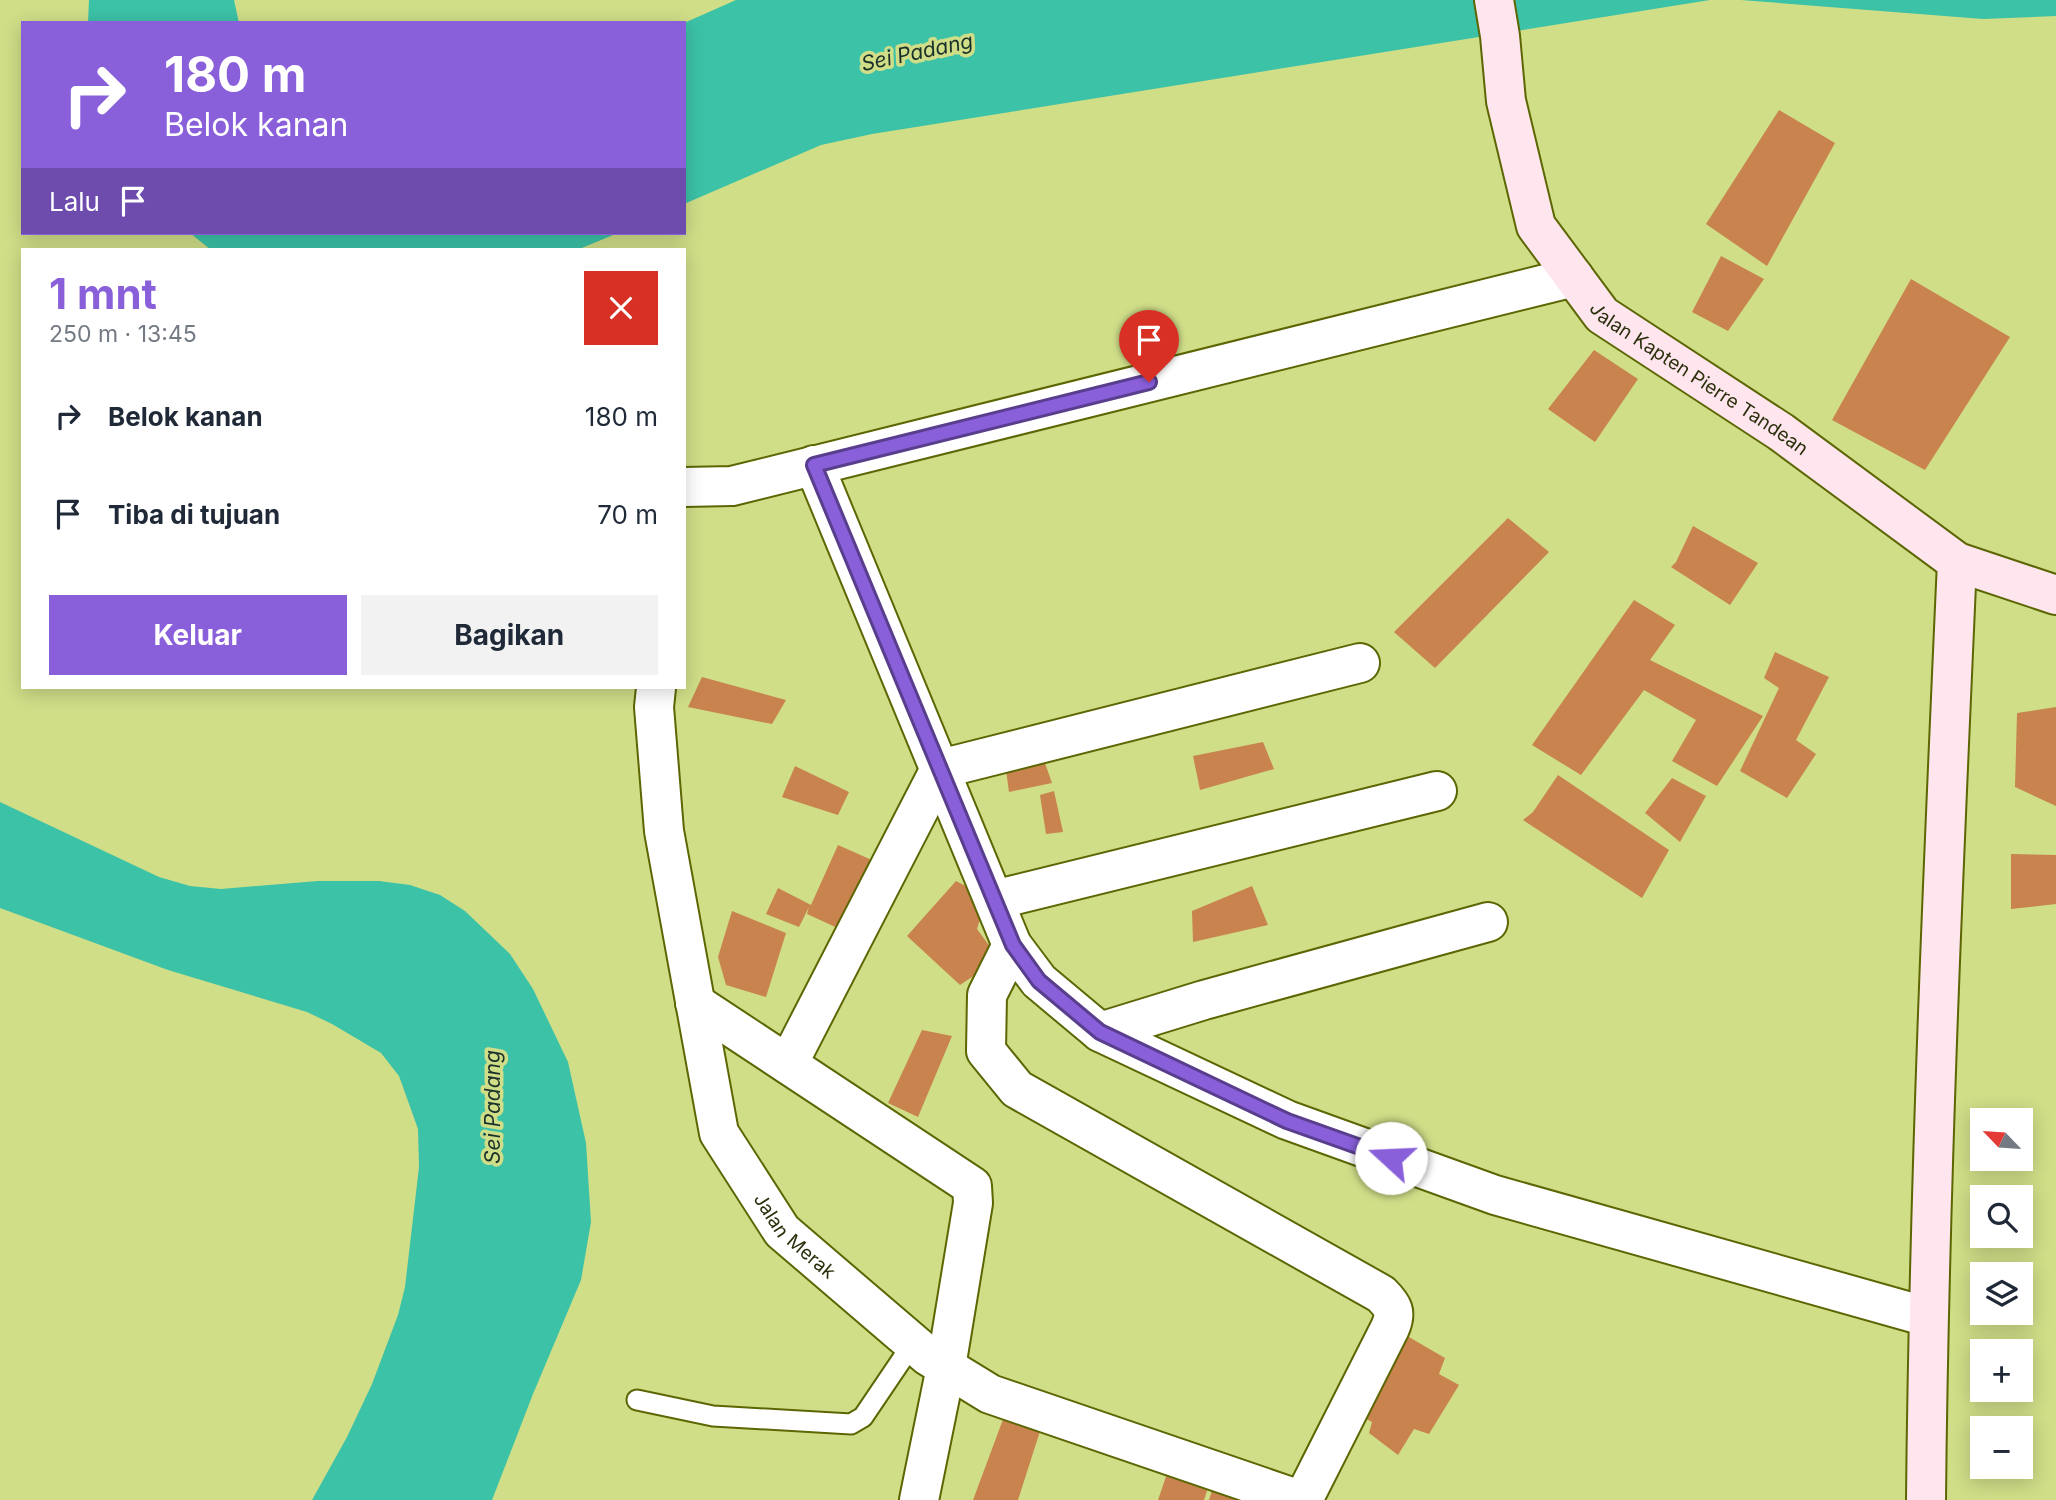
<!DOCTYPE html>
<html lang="id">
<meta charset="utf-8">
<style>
:root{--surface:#fff;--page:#f2f2f3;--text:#1f2937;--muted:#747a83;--accent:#895fda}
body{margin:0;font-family:Inter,sans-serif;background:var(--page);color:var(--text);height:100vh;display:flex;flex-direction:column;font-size:26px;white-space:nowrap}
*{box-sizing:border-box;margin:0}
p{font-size:23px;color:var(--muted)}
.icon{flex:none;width:38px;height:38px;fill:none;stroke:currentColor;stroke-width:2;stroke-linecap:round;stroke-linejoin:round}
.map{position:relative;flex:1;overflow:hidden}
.drawer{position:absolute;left:21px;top:248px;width:665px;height:441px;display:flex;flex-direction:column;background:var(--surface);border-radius:0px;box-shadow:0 4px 18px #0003}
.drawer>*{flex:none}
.banner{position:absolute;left:21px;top:21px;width:665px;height:214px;border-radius:0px;box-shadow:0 4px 18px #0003;background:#895fda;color:#fff;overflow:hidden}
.needle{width:46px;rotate:295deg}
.fabs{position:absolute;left:1970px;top:1108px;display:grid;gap:14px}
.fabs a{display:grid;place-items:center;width:63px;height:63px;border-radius:0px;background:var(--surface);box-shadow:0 4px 18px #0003;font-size:35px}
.pin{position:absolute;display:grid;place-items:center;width:60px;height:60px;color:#fff;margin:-72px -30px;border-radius:50% 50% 50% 0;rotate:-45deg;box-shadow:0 0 7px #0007}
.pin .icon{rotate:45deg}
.me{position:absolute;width:77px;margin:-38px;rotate:290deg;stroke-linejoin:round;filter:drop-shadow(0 0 5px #0008)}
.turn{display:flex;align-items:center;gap:24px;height:147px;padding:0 28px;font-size:32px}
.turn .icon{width:91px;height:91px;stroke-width:2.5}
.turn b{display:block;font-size:49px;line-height:60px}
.then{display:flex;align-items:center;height:66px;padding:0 28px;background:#0003;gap:14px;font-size:26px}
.round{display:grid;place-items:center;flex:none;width:74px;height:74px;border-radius:0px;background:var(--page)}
.head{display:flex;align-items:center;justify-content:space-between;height:119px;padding:0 28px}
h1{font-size:42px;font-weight:700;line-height:52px;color:var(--accent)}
.cta{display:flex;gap:14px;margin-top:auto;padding:14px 28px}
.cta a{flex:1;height:80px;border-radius:0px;background:var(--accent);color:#fff;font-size:28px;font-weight:700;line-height:80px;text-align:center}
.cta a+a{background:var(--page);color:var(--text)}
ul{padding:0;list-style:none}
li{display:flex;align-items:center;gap:21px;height:98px;padding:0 28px}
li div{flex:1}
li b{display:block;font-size:26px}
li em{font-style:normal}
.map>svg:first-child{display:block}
.water{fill:#3cc2a7}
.building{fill:#c8834e}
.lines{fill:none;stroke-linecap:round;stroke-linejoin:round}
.service-casing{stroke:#5c6603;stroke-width:23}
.minor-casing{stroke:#5c6603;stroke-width:42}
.secondary-casing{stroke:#5c6603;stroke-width:42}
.service{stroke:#fff;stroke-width:19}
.minor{stroke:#fff;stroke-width:38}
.secondary{stroke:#fee5ee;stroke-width:38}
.route-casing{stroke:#593e8e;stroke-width:18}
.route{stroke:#895fda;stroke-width:12}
.labels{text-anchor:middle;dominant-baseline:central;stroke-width:7;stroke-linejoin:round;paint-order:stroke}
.street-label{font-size:19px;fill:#2b300c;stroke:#d0de88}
.water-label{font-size:21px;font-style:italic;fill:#1a312b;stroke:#d0de88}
</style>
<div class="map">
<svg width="2056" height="1500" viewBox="0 0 2056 1500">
<rect width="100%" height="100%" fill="#d0de88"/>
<path class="water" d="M89 0H234L239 23H88Z
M736 0H1710L872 134 821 145 684 204V23Z
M1741 0H2056V16L1983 19Z
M190 233H618L577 250H211Z
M0 802 159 877 190 886 221 889 318 881H379L410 885 440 895 465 911 510 954 533 989 568 1062 586 1143 591 1222 581 1280 533 1394 492 1500H312L347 1437 372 1384 398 1315 405 1287 419 1167 418 1129 399 1076 381 1053 332 1024 307 1012 168 970 0 908Z"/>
<path class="building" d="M1779 110 1835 143 1767 266 1706 224Z
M1721 256 1764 279 1728 331 1692 312Z
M1911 279 2010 337 1925 470 1832 420Z
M1594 350 1638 379 1595 442 1548 409Z
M1508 518 1549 552 1435 668 1394 632Z
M1693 526 1758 563 1730 605 1671 567 1676 562Z
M1634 600 1675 625 1650 660 1763 716 1717 786 1672 761 1696 720 1644 690 1581 775 1532 745Z
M1775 652 1829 677 1796 740 1816 754 1787 798 1740 771 1779 688 1764 678Z
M702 677 786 700 772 724 688 707Z
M2056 707V806L2015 787 2017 713Z
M1263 742 1274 769 1200 790 1193 756Z
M1040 749 1052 783 1009 792 1005 763Z
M795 766 849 792 838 815 782 797Z
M1558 775 1669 850 1642 898 1523 820 1533 812Z
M1672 778 1706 796 1680 842 1645 813Z
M1054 791 1063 832 1046 834 1040 795Z
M838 845 874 861 842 930 807 914 809 907 799 927 766 914 778 888 811 905Z
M2011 854 2056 855V904L2011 909Z
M956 881 987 897 977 929 999 959 960 985 907 936Z
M1252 886 1268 925 1193 942 1192 911Z
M732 911 786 933 766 997 726 985 718 957Z
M922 1030 952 1036 918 1117 888 1103Z
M1402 1333 1445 1358 1439 1374 1459 1385 1429 1434 1414 1429 1398 1455 1369 1433 1372 1422 1355 1413Z
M1005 1414 1042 1425 1018 1500H973Z
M1172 1459 1208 1488 1204 1500H1158Z
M1216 1478 1252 1500H1209Z"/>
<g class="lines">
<g class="service-casing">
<path id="service" d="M637 1400 713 1416 851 1424 863 1417 913 1343"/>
</g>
<g class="minor-casing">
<g id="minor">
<path d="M814 465 1012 945 1039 981 1100 1032 1287 1120 1495 1195 1928 1317"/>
<path d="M684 487 732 486 1574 277"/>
<path id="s1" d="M656 688 654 707 664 831 719 1133 782 1231 928 1356 990 1394 1300 1500"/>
<path d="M994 900 1437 791"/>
<path d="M1012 945 987 995 986 1051 1017 1089 1381 1294C1393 1306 1397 1312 1390 1328L1303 1500"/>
<path d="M695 1003 972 1186 973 1203 946 1367 919 1500"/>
<path d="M1100 1032 1204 1000 1488 922"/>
<path d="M788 1064 940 769 1360 663"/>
</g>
</g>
<g class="secondary-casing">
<g id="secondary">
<path id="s2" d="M1494 0 1500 36 1506 101 1536 226 1602 315 1781 432 1957 562 2056 595"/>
<path d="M1926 1500C1929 1187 1943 875 1957 562"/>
</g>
</g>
<use href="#service" class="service"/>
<use href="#minor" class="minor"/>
<use href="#secondary" class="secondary"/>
</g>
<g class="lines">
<g class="route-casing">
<path id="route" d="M1149 382 814 465 1013 945 1039 981 1100 1032 1287 1121 1391 1158"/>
</g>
<use href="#route" class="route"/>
</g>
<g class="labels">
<g class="street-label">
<text stroke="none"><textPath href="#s2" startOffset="457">Jalan Kapten Pierre Tandean</textPath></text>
<text stroke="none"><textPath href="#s1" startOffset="579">Jalan Merak</textPath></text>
</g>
<g class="water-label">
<text transform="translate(917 52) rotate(-12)">Sei Padang</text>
<text transform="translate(492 1107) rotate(-90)">Sei Padang</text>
</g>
</g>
</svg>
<div class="fabs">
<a><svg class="needle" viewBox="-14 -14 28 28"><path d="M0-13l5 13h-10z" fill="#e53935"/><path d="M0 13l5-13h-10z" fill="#747a83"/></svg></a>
<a><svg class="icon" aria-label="search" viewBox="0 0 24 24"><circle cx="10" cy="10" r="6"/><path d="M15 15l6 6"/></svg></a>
<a><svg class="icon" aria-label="layers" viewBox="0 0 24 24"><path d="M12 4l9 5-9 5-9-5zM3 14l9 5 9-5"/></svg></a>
<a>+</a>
<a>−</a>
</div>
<div class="pin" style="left:1149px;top:382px;background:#d93025"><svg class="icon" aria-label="arrive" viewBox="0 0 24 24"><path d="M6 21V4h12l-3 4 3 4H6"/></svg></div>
<svg class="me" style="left:1391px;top:1158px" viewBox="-20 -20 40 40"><circle r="19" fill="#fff"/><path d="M0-13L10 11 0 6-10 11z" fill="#895fda"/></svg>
<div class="banner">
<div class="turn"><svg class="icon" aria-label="right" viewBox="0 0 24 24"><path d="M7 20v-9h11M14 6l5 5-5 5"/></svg><div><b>180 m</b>Belok kanan</div></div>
<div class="then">Lalu<svg class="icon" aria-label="arrive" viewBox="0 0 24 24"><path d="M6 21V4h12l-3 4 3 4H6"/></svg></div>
</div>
<section class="drawer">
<div class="head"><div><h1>1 mnt</h1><p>250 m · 13:45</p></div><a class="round" style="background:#d93025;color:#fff"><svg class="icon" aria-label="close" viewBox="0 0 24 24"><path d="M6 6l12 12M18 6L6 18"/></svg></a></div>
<ul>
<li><svg class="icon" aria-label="right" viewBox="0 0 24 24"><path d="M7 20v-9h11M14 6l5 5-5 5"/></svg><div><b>Belok kanan</b></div><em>180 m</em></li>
<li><svg class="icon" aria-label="arrive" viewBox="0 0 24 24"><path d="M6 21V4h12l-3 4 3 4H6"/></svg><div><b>Tiba di tujuan</b></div><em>70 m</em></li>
</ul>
<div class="cta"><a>Keluar</a><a>Bagikan</a></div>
</section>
</div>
